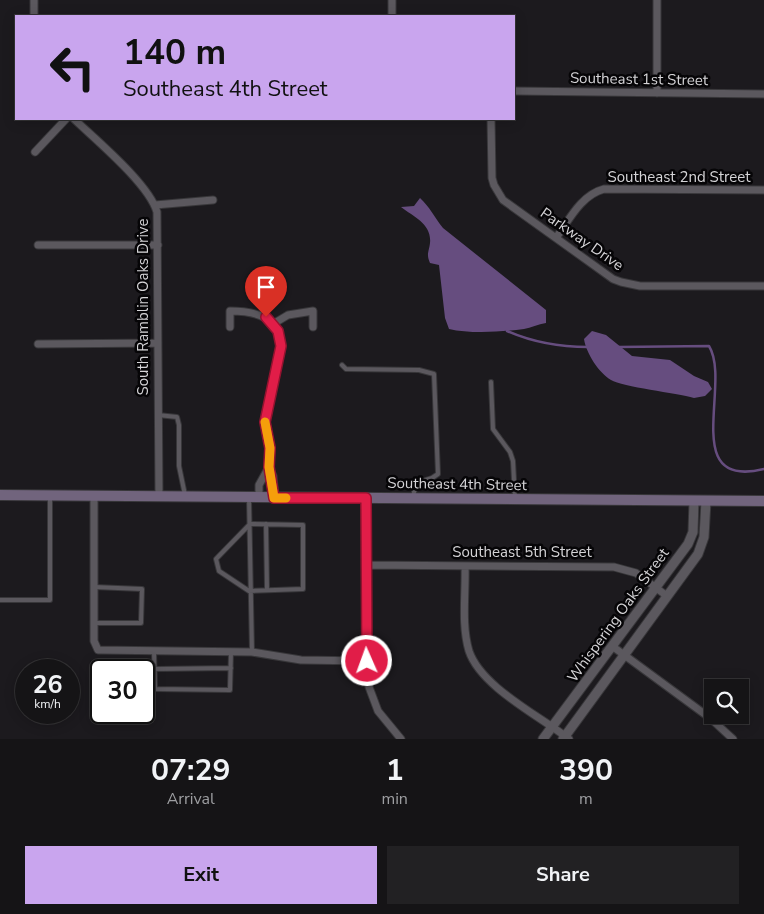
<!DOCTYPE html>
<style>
:root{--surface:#151416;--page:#222123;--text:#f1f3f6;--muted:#9d9ea1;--line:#343335;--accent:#c9a5ee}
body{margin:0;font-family:"Nunito Sans",sans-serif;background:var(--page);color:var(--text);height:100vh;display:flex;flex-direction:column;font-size:19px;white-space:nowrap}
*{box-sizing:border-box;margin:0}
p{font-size:16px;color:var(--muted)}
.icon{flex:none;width:28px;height:28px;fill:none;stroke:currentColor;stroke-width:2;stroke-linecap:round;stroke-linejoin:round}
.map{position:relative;height:739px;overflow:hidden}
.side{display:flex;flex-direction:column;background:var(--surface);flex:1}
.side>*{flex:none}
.hud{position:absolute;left:15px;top:15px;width:500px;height:105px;border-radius:0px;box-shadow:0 2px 12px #0003,0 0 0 1px var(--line);background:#c9a5ee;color:#111;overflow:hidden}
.buttons{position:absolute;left:704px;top:679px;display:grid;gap:10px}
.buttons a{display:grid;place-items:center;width:45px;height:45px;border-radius:0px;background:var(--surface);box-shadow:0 2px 12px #0003,0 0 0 1px var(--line);font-size:25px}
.speed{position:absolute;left:15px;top:659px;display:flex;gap:10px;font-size:25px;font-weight:700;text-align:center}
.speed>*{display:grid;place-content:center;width:65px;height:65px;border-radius:50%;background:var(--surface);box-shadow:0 2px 12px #0003,0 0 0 1px var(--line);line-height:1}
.speed small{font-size:12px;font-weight:400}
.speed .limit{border:2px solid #111;border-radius:8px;background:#fff;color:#111}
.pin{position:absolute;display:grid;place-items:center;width:42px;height:42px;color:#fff;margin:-51px -21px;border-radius:50% 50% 50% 0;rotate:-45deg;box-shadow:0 0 5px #0007}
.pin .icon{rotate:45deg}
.me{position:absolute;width:55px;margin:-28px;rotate:358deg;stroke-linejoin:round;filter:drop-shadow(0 0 4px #0008)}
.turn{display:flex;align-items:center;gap:18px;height:105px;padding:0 25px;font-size:22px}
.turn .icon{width:65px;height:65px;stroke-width:2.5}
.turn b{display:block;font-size:35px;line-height:42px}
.eta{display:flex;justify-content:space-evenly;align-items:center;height:85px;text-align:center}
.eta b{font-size:30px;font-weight:700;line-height:35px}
.primary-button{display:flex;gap:10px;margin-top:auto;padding:10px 25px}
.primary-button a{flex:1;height:58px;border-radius:0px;background:var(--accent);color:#111;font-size:20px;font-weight:700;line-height:58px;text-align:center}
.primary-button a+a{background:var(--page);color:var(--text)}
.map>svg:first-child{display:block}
.water{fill:#664d7f}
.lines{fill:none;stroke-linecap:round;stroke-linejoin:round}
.stream{stroke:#664d7f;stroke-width:2.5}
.service-casing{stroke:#38373a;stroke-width:6}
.minor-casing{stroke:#38373a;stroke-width:9}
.tertiary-casing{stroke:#38373a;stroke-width:11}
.secondary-casing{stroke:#38373a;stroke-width:12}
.service{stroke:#5b585e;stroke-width:4}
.minor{stroke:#5b585e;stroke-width:7}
.tertiary{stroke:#5b585e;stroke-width:9}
.secondary{stroke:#71647d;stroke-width:10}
.route-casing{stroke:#92132f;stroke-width:12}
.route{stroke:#e11d48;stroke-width:9}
.slow{stroke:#f59e0b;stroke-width:9}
.labels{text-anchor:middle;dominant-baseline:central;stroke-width:5;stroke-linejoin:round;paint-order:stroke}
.street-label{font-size:15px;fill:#d5d4d7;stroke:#060507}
</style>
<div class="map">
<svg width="764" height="739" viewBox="0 0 764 739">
<rect width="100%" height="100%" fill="#1c1a1e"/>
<path class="water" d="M420 198C429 206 435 218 443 228L546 310V323C538 324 531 328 524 329 502 332 470 334 449 329L445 318 439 265 430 263C426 254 429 252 430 243 432 224 414 217 401 207L414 206Z
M592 331 606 335 632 356 670 360 694 376 708 382 712 389 705 396 694 398C677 393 622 387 611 380 599 373 586 353 584 339Z"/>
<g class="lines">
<path class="stream" d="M507 331C532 342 561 347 588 347
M619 347 709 346C732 383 679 490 764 469"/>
<g class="service-casing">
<path id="service" d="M342 365 346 369 419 370 434 374 438 474 432 478 416 483 413 497
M491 382 493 429 510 452 513 461 515 499
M158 415 177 417 179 425V466L185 495
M249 498 252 652
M250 524 303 525V589L249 591 219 571 216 559Z
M266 524 267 590
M0 600H50V497
M94 623H141L142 589 94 587
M154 652 155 689 230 690 231 652
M155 669 231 668"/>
</g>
<g class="minor-casing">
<path id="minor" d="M34 0V16
M392 0V16
M514 91 764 94
M657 93V0
M74 119C96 140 149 184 157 212L159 497
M491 119 492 178 494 185 503 200 613 279 621 282 640 286H764
M35 152 66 119
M155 205 213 200
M556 238C569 220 581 195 604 189L764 190
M38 245H158
M273 324 288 315 313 311V327
M230 327V311C256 311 279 317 281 346L265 422 270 448 269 467 273 476 275 498
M38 344 158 343
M94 496V641L98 650 252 652 301 660 367 661
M259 498V485L269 467
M366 498V627L369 687 378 711 401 739
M367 565 614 567 636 573 667 596
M465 566C466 593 461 624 469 651 481 687 540 716 569 739
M612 646 710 718 733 739"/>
</g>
<g class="tertiary-casing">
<path id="tertiary" d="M543 739 688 544 693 532 694 501
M563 739 698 554 704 537 706 501"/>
</g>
<g class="secondary-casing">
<path id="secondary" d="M0 495 764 501"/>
</g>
<use href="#service" class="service"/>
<use href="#minor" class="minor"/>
<use href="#tertiary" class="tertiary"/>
<use href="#secondary" class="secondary"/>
</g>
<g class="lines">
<g class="route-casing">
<path id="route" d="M266 317 278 331 281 346 265 422 270 448 269 467 274 498H366L367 661"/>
</g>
<use href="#route" class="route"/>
<path class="slow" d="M265 422 270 448 269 467 274 498H286"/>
</g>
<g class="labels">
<g class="street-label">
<text transform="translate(639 79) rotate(1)">Southeast 1st Street</text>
<text x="679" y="177">Southeast 2nd Street</text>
<text transform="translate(582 239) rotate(35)">Parkway Drive</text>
<text transform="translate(143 307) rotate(-90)">South Ramblin Oaks Drive</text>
<text transform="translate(457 484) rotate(1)">Southeast 4th Street</text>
<text x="522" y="552">Southeast 5th Street</text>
<text transform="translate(618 615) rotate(-54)">Whispering Oaks Street</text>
</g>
</g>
</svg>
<div class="buttons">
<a><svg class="icon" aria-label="search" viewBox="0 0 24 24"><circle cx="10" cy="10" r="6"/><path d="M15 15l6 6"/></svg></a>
</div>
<div class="speed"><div>26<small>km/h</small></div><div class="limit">30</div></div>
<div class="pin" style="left:266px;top:317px;background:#d93025"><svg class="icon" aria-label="arrive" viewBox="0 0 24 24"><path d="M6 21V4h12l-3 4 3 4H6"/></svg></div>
<svg class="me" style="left:367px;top:661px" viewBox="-20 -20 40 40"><circle r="17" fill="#e11d48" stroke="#fff" stroke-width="3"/><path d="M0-11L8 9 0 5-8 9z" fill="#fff"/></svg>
<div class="hud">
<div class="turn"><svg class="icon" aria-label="left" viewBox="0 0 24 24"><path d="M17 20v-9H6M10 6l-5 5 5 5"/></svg><div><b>140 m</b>Southeast 4th Street</div></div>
</div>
</div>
<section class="side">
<div class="eta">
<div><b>07:29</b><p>Arrival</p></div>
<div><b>1</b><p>min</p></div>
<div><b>390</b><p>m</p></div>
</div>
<div class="primary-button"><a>Exit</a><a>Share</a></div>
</section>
